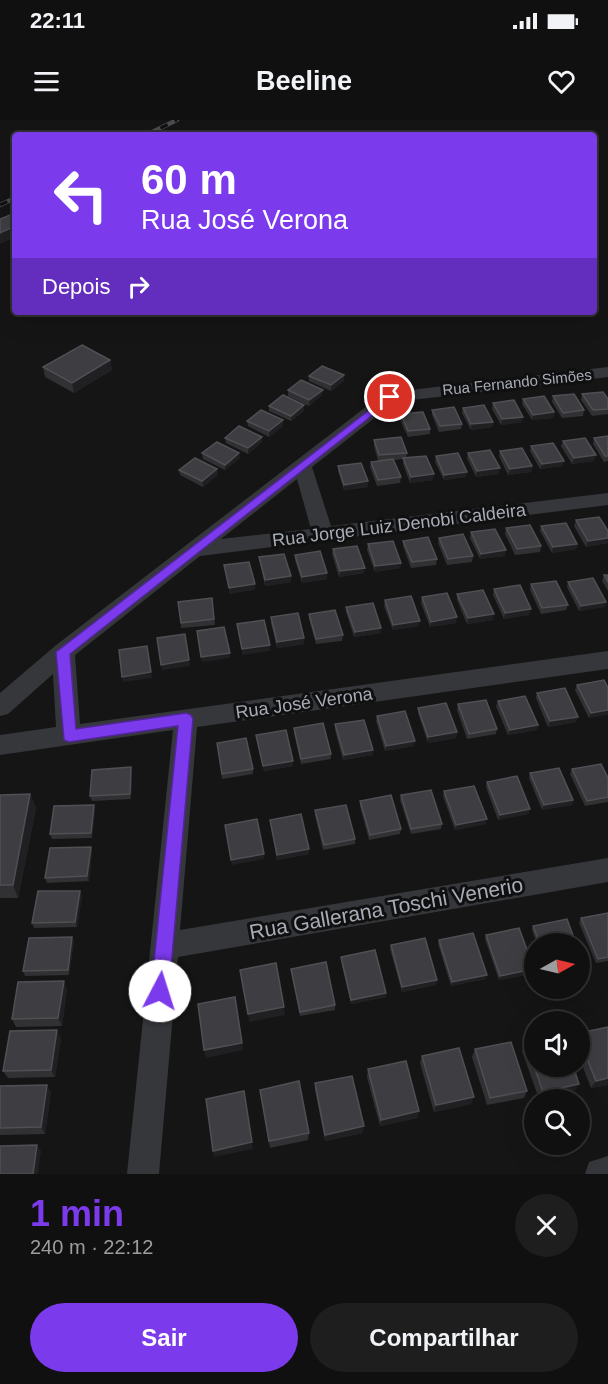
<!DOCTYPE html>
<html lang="pt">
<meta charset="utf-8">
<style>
:root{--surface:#101010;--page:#1e1e1e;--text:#f1f3f6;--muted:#9c9d9f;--line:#303030;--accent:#7c3aed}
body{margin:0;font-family:Arial,sans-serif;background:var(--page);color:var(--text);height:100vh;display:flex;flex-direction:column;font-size:22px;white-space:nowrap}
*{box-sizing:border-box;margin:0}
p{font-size:20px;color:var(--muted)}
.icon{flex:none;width:33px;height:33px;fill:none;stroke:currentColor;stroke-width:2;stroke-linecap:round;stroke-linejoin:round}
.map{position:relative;height:1054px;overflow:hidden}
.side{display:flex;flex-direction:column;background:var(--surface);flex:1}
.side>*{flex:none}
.hud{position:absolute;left:12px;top:12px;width:585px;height:183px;border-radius:6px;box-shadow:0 6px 24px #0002,0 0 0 2px var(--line);background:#7c3aed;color:#fff;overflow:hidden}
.needle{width:39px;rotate:82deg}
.tools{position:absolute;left:524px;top:813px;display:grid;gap:12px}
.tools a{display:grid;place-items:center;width:66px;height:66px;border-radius:50%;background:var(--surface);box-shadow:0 6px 24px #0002,0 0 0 2px var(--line);font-size:30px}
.pin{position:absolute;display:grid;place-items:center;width:51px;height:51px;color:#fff;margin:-26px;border:3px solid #fff;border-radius:50%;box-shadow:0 2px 6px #0007}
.me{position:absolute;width:66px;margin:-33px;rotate:5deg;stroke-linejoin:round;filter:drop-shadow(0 0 4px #0008)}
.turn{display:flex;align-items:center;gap:21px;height:126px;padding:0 30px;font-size:27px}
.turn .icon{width:78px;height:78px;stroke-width:2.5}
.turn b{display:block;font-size:42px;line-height:51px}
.then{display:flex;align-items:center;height:57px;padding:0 30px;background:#0003;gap:12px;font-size:22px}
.round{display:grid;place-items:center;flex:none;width:63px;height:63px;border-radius:32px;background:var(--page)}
.head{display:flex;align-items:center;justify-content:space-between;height:102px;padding:0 30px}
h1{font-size:36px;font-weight:800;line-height:45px;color:var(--accent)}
.cta{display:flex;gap:12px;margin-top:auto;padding:12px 30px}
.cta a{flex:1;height:69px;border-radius:36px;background:var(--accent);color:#fff;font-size:24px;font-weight:800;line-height:69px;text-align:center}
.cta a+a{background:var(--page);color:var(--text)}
.status{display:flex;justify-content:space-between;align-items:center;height:42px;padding:0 30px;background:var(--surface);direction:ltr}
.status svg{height:16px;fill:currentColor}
header{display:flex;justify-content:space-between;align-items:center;height:78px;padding:0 30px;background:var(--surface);font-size:27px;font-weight:800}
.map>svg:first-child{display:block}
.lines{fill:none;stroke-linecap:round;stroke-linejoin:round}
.minor{fill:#36373b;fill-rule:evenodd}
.rail-casing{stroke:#494b50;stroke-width:4.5}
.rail{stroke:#101011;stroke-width:3;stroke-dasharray:8;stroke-linecap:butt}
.wall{fill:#313134}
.shaded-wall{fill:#202022}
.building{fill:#3e3e42;stroke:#4e5054;stroke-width:1.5}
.route{fill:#7c3aed;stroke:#51269a;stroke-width:1.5}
.labels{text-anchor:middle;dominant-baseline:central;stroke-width:6;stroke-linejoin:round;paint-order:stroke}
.far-street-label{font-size:15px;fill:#a7acb6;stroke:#101011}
.street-label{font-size:18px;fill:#a7acb6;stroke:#101011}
.near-street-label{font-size:21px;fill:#a7acb6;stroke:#101011}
</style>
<div class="status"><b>22:11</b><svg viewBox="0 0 49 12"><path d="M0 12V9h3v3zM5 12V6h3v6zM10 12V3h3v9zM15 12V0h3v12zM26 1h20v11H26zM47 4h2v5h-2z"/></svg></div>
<header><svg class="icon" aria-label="menu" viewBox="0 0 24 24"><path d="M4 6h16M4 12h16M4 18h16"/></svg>Beeline<svg class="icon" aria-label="heart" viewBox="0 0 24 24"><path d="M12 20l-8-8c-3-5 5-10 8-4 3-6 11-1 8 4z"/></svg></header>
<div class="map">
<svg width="608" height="1054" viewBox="0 0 608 1054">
<rect width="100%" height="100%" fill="#151516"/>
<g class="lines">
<path class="minor" d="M608 247V257L395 282 312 347 331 406 608 373V385L200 436 75 535 80 604 608 531V549L197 607 180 810 608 738V762L178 837 159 1054H127L173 610 0 635V615L56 607 53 554 8 594 0 596V573L55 526 384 273ZM297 359 311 409 221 419Z
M608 1036V1054H585L589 1042Z"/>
<g class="rail-casing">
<path id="rail" d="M146 15 177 0
M0 85 15 78"/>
</g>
<use href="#rail" class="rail"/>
</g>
<path class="wall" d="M110 240 112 250 74 273 45 257 43 247Z
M344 255V261L331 271 309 261V256Z
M288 270 322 275 309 286 288 276Z
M582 274 608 279V294L592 296 581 280Z
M553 276 584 290 583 296 562 298 552 282Z
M523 279 554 292 553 298 532 300 522 284Z
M493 283 522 302 501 305 492 289Z
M269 286 304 291 291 301 269 291Z
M463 288 493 302 492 307 471 310 462 293Z
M432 290 462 304 461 309 439 312 432 295Z
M401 294 430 309V314L408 317 400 300Z
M247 301 283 306 269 317 248 306Z
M608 316V341L604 342 593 324 594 318Z
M225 318 262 322 248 334 226 323Z
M374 320 407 333 406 338 433 360 410 363 403 344V339L394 340 401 357 400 363 377 366 370 347 371 342 378 341 374 326Z
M563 321 594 341 572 344 561 326Z
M531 326 564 341 562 346 540 349 530 331Z
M500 331 532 346 531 352 508 355 499 336Z
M202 333 240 338 225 350 203 339Z
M468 333 499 354 476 357 467 338Z
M436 336 466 357 444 360 435 342Z
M338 346 368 361V367L344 370 338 351Z
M179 350 218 355 203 367 180 355Z
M576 400 608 411V423L586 427 574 406Z
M541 406 577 424 576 429 552 433 540 411Z
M506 408 541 426 540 432 515 435 505 414Z
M471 412 505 436 480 439 470 418Z
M439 418 473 436 472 442 447 445 438 423Z
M403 421 437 439 436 445 411 448 403 426Z
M368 424 401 443 400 448 375 452 367 430Z
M333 429 364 453 339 457 332 434Z
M295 435 327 459 302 463 295 440Z
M259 437 291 456V462L265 466 260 443Z
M604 455H608V471L602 461Z
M568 462 606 482 604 487 579 491 567 467Z
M531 464 568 485 566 490 541 494 530 470Z
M494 469 529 495 504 499 493 475Z
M457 474 493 500 467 504 457 480Z
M422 477 456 503 430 507 421 483Z
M212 478 215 505 181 508V503Z
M385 480 419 506 393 510 384 486Z
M346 487 381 513 354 517 346 492Z
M309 494 343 515 342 521 316 524 309 499Z
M271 497 304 524 277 528 271 503Z
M577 565 608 568 589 598 575 570Z
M537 573 576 602 548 607 536 578Z
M498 581 538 605 537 610 508 615 496 586Z
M458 584 497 609 496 614 467 619 457 590Z
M418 588 457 612 456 618 428 623 418 593Z
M377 596 414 626 385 631 376 601Z
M335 604 373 635 343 640 335 610Z
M294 608 331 634V639L301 644 294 613Z
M256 615 293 641V646L264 651Z
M217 623 253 649V654L222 659Z
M131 647 132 652 131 679 92 681 90 676Z
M572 649 608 658V682L585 686 570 654Z
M530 653 573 680 572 685 542 690 529 658Z
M487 662 530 689 528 694 498 700 486 667Z
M444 671 486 704 455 710 443 676Z
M30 674 36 688 18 778H0V675Z
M401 675 442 704 441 709 411 714 400 680Z
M360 681 401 709 400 714 369 720 360 686Z
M94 685 95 690 92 718 52 719 50 714Z
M315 690 355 719V724L323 730 315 695Z
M270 700 309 734 277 740Z
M91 727 92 732 89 761 47 763 45 758Z
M82 775 77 807 34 808 32 803Z
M608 793V841L596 843 579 803 581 798Z
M533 806 576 824H537L532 810Z
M486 815 534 848 532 854 499 860 485 819Z
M72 817 74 821 69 855 25 856 23 851Z
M439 820 487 855 485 859 451 866 438 824Z
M391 825 437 860 436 865 402 872 390 829Z
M341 837 386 877 351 884 341 841Z
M291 849 335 885V890L300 896Z
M67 869 62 906 16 907 12 899Z
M579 913 608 965 591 968 579 937Z
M61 918 55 957 8 958 3 951Z
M526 923 575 971 539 979 522 931Z
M475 929 527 971 524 978 487 985 472 937Z
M422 936 471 984 434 992 420 943Z
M368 949 419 991 417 998 380 1006 367 957Z
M315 963 363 1013 325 1021 315 970Z
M0 966 51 972 45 1014 0 1015Z
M260 970 309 1013 308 1020 270 1028Z"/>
<path class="shaded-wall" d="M15 106V117L0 124V113Z
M110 240 112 250 74 273 72 263Z
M344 255V261L331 271V265Z
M323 270 322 275 309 286V280Z
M304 285V291L291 301V296Z
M554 292 553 298 532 300 533 295Z
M523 297 522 302 501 305 502 299Z
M283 300V306L269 317V311Z
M493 302 492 307 471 310V304Z
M262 317V322L248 334V328Z
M239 333 240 338 225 350V345Z
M596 335 594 341 572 344 574 338Z
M564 341 562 346 540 349 542 344Z
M532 346 531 352 508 355 510 349Z
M500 348 499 354 476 357 477 351Z
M217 349 218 355 203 367 202 361Z
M467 352 466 357 444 360V355Z
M434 354 433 360 410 363 411 357Z
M368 361V367L344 370V365Z
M608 418V423L586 427 588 421Z
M577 424 576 429 552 433 553 427Z
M506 430 505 436 480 439 481 434Z
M401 443 400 448 375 452V446Z
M365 448 364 453 339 457 340 451Z
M327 453V459L302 463V457Z
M291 456V462L265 466V460Z
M255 464V470L229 474V468Z
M606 482 604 487 579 491 581 486Z
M531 489 529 495 504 499 505 493Z
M494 494 493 500 467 504 468 498Z
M457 497 456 503 430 507 431 502Z
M420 501 419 506 393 510V505Z
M381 508V513L354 517 355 512Z
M304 518V524L277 528V522Z
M270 525V531L242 535V529Z
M148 531 152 558 123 562 122 557Z
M230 533V538L202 542 201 537Z
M189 540 190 546 162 550 161 545Z
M608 590V595L589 598 591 593Z
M578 597 576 602 548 607 550 601Z
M538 605 537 610 508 615 510 610Z
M457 612 456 618 428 623V617Z
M415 621 414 626 385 631 386 626Z
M373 630V635L343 640 344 635Z
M293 641V646L264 651 263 646Z
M131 647 132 652 131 679 130 674Z
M30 674 36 688 18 778 13 765Z
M573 680 572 685 542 690 544 685Z
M94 685 95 690 92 718 91 713Z
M530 689 528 694 498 700 500 695Z
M487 699 486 704 455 710 456 705Z
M91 727 92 732 89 761 87 756Z
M309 729V734L277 740V735Z
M264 734V739L232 745 231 740Z
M80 771 82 775 77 807 75 802Z
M72 817 74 821 69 855 68 850Z
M534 849 532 854 499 860 500 856Z
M487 855 485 859 451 866 452 862Z
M437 860 436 865 402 872V867Z
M64 861 67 869 62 906 58 898Z
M386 873V877L351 884V880Z
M284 887 285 895 249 902 248 894Z
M57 910 61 918 55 957 51 950Z
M242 923 243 930 206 938 204 930Z
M608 958V965L591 968 596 961Z
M579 964 575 971 539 979 543 972Z
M47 965 51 972 45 1014 41 1007Z
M474 977 471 984 434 992 436 985Z
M419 991 417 998 380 1006 381 1000Z
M364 1006 363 1013 325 1021V1015Z
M252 1022 253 1029 214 1037 213 1031Z
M37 1025 41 1031 38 1054H33Z"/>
<path class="building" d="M10 95 15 97V106L0 113V99Z
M82 225 110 240 72 263 43 247Z
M322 246 344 255 331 265 309 256Z
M301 260 323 270 309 280 288 270Z
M603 272 608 279V289L593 290 582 274Z
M574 274 584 290 563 293 553 276Z
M283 275 304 285 291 296 269 286Z
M544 276 554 292 533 295 523 279Z
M514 280 523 297 502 299 493 283Z
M484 285 493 302 471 304 463 288Z
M454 287 462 304 440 306 432 290Z
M261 290 283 300 269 311 247 301Z
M423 292 430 309 408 311 401 294Z
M239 306 262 317 248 328 225 318Z
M608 316V336H605L594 318Z
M401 317 407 333 379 335 374 320Z
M585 318 596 335 574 338 563 321Z
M217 322 239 333 225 345 202 333Z
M553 323 564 341 542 344 531 326Z
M522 328 532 346 510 349 500 331Z
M490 330 500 348 477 351 468 333Z
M458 333 467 352 444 355 436 336Z
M426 336 434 354 411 357 403 338Z
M195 338 217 349 202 361 179 350Z
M393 339 401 357 378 360 371 342Z
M361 343 368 361 344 365 338 346Z
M599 397 608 411V418L588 421 576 400Z
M566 403 577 424 553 427 541 406Z
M530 405 541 426 517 429 506 408Z
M495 409 506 430 481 434 471 412Z
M463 414 473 436 448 439 439 418Z
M428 417 437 439 412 442 403 421Z
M393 421 401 443 375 446 368 424Z
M357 426 365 448 340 451 333 429Z
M320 431 327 453 302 457 295 435Z
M284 434 291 456 265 460 259 437Z
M249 442 255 464 229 468 224 445Z
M604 455H608V462Z
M593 458 606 482 581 486 568 462Z
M556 461 568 485 542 488 531 464Z
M520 465 531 489 505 493 494 469Z
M483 470 494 494 468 498 457 474Z
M447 473 457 497 431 502 422 477Z
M411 476 420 501 393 505 385 480Z
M212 478 214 499 181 503 178 482Z
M373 483 381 508 355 512 346 487Z
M335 490 343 515 316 519 309 494Z
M298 493 304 518 277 522 271 497Z
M264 500 270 525 242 529 237 504Z
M224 507 230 533 201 537 197 511Z
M185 514 189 540 161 545 157 518Z
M147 526 151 552 122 557 119 530Z
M604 560 608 568V590L591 593 577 565Z
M565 568 578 597 550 601 537 573Z
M525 576 538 605 510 610 498 581Z
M486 580 497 609 469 614 458 584Z
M446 583 457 612 428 617 418 588Z
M405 591 415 621 386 626 377 596Z
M364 600 373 630 344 635 335 604Z
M323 603 331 634 301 639 294 608Z
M286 610 293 641 263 646 256 615Z
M246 618 253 649 222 654 217 623Z
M601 644 608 658V677L587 681 572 649Z
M131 647 130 674 90 676 92 650Z
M559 648 573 680 544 685 530 653Z
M517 656 530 689 500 695 487 662Z
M474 666 487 699 456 705 444 671Z
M431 670 442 704 411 709 401 675Z
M30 674 13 765H0V675Z
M391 675 401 709 370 715 360 681Z
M94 685 91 713 50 714 54 686Z
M346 685 355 719 324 725 315 690Z
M301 694 309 729 277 735 270 700Z
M257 699 264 734 231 740 225 705Z
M91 727 87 756 45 758 50 728Z
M38 771H80L75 802 32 803Z
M608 793V837L598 839 581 798Z
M567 799 576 824H540L533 806Z
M519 808 534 849 500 856 486 815Z
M473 813 487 855 452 862 439 820Z
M72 817 68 850 23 851 29 818Z
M425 818 437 860 402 867 391 825Z
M375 830 386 873 351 880 341 837Z
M579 831 583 840 579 841Z
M326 842 335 885 300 892 291 849Z
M276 843 284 887 248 894 240 850Z
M64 861 58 898 12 899 18 862Z
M235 877 242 923 204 930 198 884Z
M608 907V958L596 961 579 918V913Z
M57 910 51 950 3 951 10 911Z
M534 921V946H573L579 964 543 972 526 923Z
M511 922 527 971 490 978 475 929Z
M459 928 474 977 436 985 422 936Z
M406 941 419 991 381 1000 368 949Z
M352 956 364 1006 325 1015 315 963Z
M299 961 309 1013 269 1021 260 970Z
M47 965 41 1007 0 1008V966Z
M244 971 252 1022 213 1031 206 979Z
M37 1025 33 1054H0V1026Z"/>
<path class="route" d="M390 274 393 275V279L70 534 76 609 186 593 191 595 193 599 169 871 166 877 160 880 154 877 151 871 178 606 69 622 64 620 56 532Z"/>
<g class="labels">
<g class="far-street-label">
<text transform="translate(517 262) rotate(-6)">Rua Fernando Simões</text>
</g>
<g class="street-label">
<text transform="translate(399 405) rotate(-7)">Rua Jorge Luiz Denobi Caldeira</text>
<text transform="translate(304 583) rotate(-8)">Rua José Verona</text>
</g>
<g class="near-street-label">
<text transform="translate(386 788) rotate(-10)">Rua Gallerana Toschi Venerio</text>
</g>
</g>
</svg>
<div class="tools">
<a><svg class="needle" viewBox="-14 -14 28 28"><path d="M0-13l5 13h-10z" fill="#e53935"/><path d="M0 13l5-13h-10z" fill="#9c9d9f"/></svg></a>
<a><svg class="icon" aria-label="sound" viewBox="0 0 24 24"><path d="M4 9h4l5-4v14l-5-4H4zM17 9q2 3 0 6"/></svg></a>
<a><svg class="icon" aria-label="search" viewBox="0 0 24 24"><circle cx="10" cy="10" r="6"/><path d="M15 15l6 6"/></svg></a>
</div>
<div class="pin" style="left:390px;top:277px;background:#d93025"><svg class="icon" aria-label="arrive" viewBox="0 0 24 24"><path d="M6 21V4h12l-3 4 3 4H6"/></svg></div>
<svg class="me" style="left:160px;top:871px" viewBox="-20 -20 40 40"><circle r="19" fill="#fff"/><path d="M0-13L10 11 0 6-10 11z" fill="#7c3aed"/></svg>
<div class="hud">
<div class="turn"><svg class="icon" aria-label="left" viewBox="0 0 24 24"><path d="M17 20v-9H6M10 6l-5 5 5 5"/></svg><div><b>60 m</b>Rua José Verona</div></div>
<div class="then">Depois<svg class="icon" aria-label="right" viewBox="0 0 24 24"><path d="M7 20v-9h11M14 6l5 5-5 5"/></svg></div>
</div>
</div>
<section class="side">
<div class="head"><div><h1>1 min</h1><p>240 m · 22:12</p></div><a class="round"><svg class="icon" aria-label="close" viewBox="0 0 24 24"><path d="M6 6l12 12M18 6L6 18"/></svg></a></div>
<div class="cta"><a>Sair</a><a>Compartilhar</a></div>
</section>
